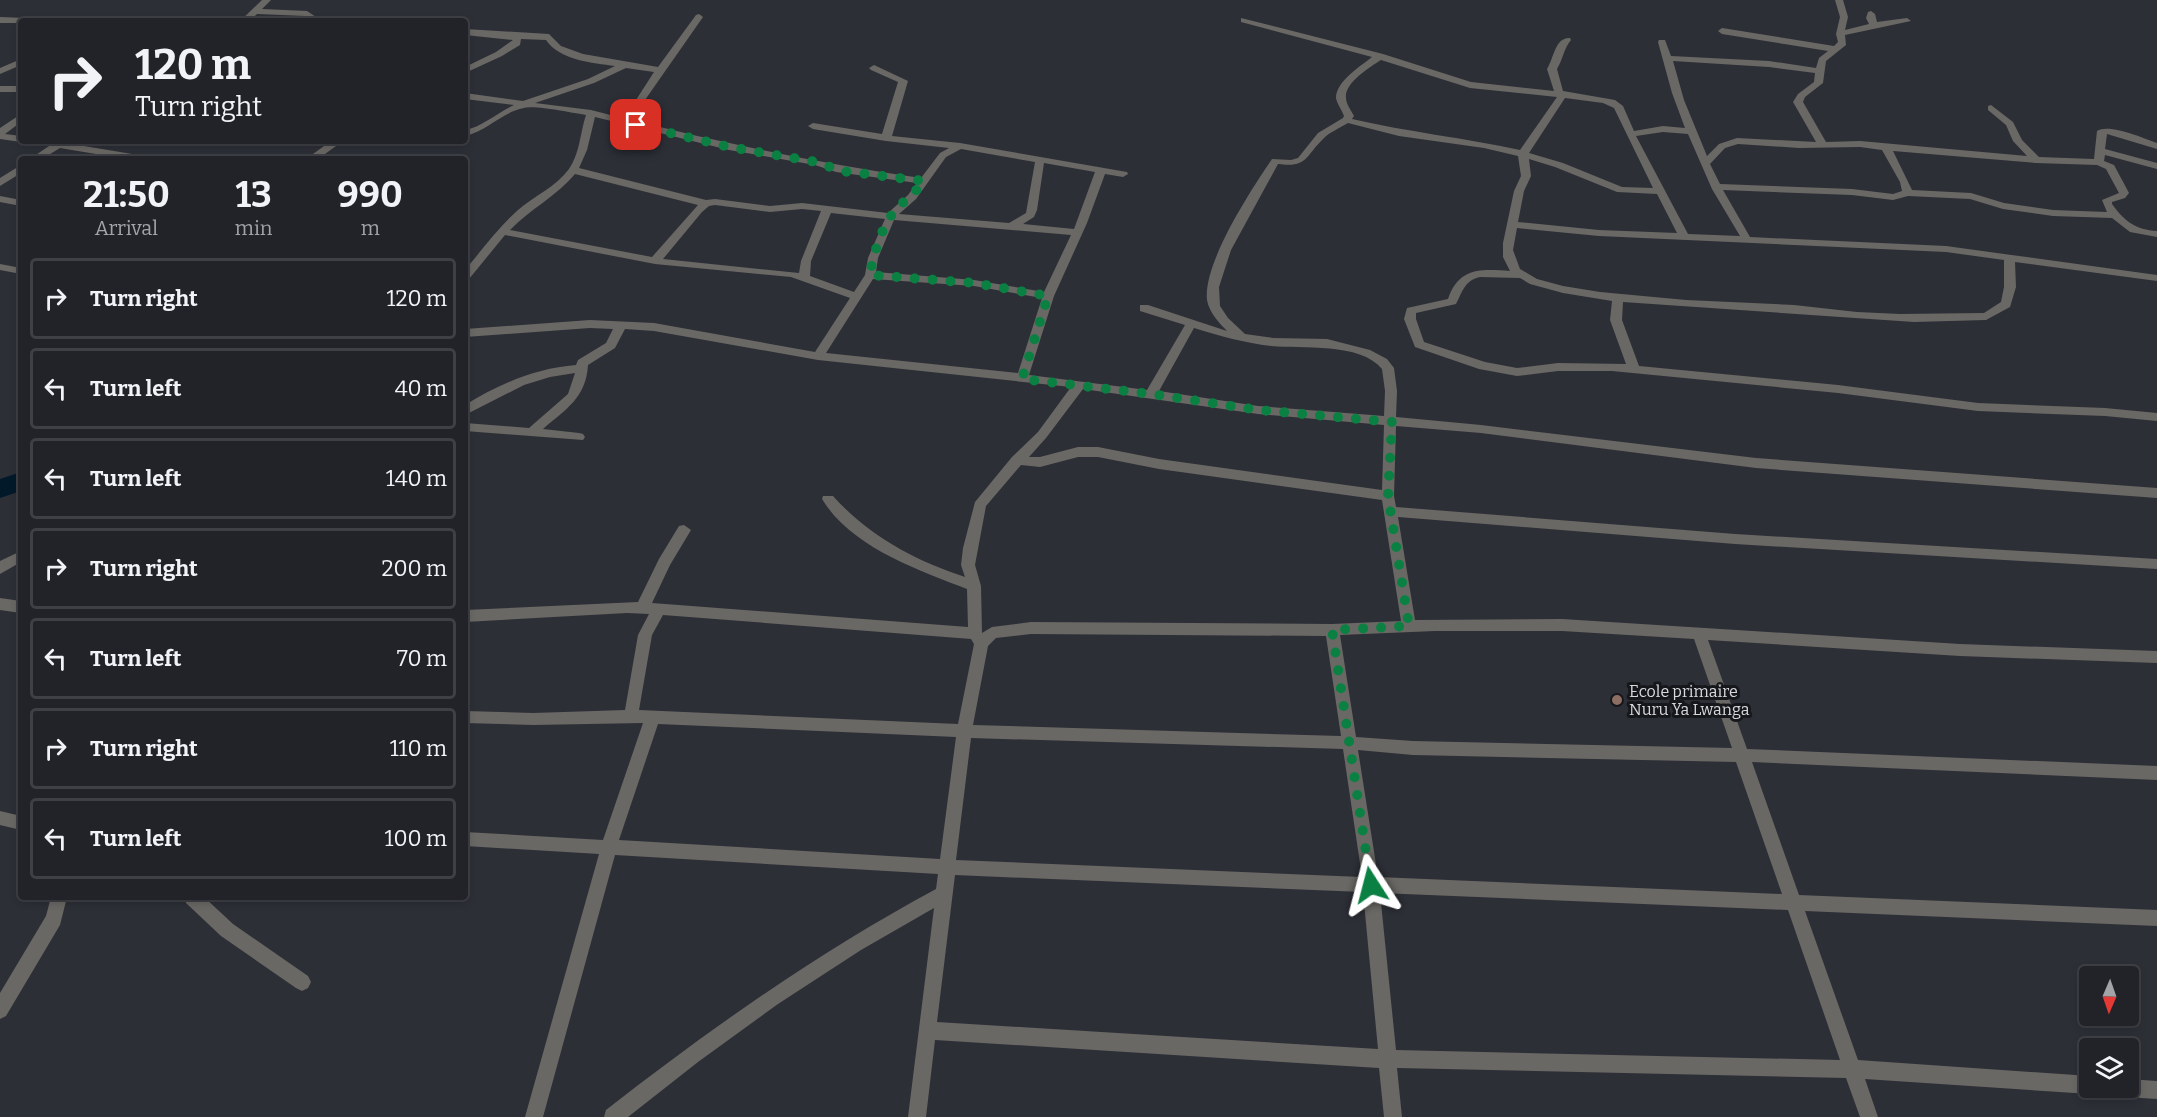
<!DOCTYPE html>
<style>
:root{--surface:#222329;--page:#2a2b31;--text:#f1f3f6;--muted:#a2a4a8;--line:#3f4046}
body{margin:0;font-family:Bitter,serif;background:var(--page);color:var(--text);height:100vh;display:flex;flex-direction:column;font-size:22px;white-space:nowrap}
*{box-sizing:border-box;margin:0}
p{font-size:20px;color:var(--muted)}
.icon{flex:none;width:33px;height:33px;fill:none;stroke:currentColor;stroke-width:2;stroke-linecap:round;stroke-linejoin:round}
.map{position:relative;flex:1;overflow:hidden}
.drawer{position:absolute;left:18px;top:156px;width:450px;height:744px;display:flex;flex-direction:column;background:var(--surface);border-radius:6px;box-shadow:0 3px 9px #0003,0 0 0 2px var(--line)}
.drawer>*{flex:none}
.top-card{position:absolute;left:18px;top:18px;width:450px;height:126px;border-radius:6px;box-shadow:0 3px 9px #0003,0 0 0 2px var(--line);background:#222329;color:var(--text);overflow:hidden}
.needle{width:39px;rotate:182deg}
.buttons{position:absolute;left:2079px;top:966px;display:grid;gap:12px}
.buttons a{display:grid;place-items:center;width:60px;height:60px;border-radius:6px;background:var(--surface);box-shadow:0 3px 9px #0003,0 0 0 2px var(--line);font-size:30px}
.pin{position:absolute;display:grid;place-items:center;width:51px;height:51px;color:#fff;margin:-26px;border-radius:12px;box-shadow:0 3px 9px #0006}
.me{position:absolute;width:66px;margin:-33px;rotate:351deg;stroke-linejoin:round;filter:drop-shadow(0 0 4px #0008)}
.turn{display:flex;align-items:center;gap:21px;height:126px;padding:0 18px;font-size:27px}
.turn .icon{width:78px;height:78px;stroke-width:2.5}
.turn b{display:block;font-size:42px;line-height:51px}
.eta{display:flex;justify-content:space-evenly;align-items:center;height:102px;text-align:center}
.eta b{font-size:36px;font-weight:700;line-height:42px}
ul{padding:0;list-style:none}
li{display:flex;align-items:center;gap:18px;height:81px;margin:0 12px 9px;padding:0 6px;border:3px solid var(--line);border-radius:6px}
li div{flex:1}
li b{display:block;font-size:22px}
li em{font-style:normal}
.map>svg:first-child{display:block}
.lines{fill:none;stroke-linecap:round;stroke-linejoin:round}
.river{fill:#02192a;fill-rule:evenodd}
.minor{fill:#6a6864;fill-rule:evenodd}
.route{stroke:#0b8043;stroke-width:10;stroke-dasharray:0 18}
.education-dot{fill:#8d6e63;stroke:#16171b;stroke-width:2}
.labels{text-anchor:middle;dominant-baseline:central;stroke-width:6;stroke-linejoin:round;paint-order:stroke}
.poi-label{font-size:16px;fill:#d8d9de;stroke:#16171b;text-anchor:start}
</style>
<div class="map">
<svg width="2157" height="1117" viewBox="0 0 2157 1117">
<rect width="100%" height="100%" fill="#2d2f37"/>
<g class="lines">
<path class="river" d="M21 472V491L0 498V479Z"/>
<path class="minor" d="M262 0H271L262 9 307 11 322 21H312L305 16 257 14 249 21H240Z
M1835 0H1843L1848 17 1845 30 1869 24 1866 18 1868 12 1871 11 1875 14 1877 22 1907 18 1911 21 1845 35 1846 45 1826 61 1823 83 1805 97 1803 102 1826 142 1860 141 2027 156 2013 141 2006 125 1988 110V106L1991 105 2013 122 2022 140 2039 157 2094 159 2097 131C2109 123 2143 138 2157 143V149L2107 134 2105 149 2157 163V169L2105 155 2104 161 2114 165 2129 193 2125 198 2112 202V204C2124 221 2136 230 2157 231V237L2130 232 2112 218 2053 216 2003 209 1970 199 1908 196 1893 200 1852 195 1723 190 1750 237 1946 246 2157 275V281L2015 262 2016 287 2010 307 1986 320 1914 322 1623 302 1622 320 1639 366 1838 385 1978 403 2105 408 2157 413V421L2105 416 1978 411 1838 393 1612 371H1558L1517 376 1479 369 1415 347 1404 319 1407 308 1448 299C1459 267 1481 269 1510 271L1503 257V243L1514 191 1521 176 1518 156 1484 148 1399 136 1348 123C1340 128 1330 132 1324 138 1305 156 1308 168 1278 164L1231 250 1219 287 1220 306 1228 318 1245 334 1273 338 1327 339 1370 350 1387 359 1394 368 1397 391 1396 417 1481 425 1756 458 2157 488V498L1756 468 1481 433 1396 426 1394 496 1396 507 1735 534 2157 559V569L1735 544 1398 517 1415 620 1562 619 1960 644 2157 651V663L1960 656 1708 640 1747 749 2157 766V780L1752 762 1799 895 2157 910V926L1805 911 1858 1060 2090 1076V1088H2098L2096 1091 2090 1094 1865 1079 1878 1117H1860L1846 1078 1397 1068 1402 1117H1384L1379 1068 935 1040 926 1117H908L934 908 861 950 778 1004 698 1062 628 1117H604L606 1110C711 1028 819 952 936 889L938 874 615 855 543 1117H525L599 854 465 846V832L603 840 643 723 533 725 465 723V711L533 713 625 710 638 635 649 614 627 613 465 622V610L638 602 659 559 679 526 684 525 691 530 670 565 652 603 968 627 967 589C918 570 851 547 822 499L823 496H833C869 536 914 560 965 577L961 565 963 548 975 502 1012 457 1038 432 1071 387 818 360 654 331 625 329 615 348 588 365C586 398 566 409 543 429L579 433 583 434 585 437 583 440 465 431V423L529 428 568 394 575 373 550 377 524 385 465 415V405C499 384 536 368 576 365L578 360 606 343 613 329 590 328 465 337V329L590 320 654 323 815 352 850 298 791 277 655 264 505 235 469 279 465 280V270C482 250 498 228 518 210 534 196 556 187 569 169 580 153 580 133 586 115 572 113 536 105 524 108 502 112 487 131 465 136V130C482 127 498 112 514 105L465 99V93L523 101 588 79 615 66C593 63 559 60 546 40L521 39 520 45 502 56 465 73V67L496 52 513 40 465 35V29L549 34 561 46 583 54 658 67 696 15 699 14 703 17 631 120C727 144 824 164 921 178L940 153 949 148 886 141 813 129 808 126 813 123 882 134 898 82 871 70 869 68 874 65 908 81 892 136 960 143 1127 172 1128 174 1123 177 1105 174 1087 223 1054 296 1029 375 1147 390 1185 325 1140 311V305H1148L1227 331C1219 323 1209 312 1207 300 1203 263 1251 190 1272 159L1291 160 1298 158 1318 133 1343 118 1344 116C1342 110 1337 104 1336 98 1336 81 1361 66 1372 57L1241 22V18L1383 54 1471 82 1554 91 1547 69C1554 58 1555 37 1570 38L1571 40C1564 48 1563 59 1557 69L1563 91 1615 100 1623 106 1634 131 1663 126 1685 128 1672 93 1658 42 1659 40H1665L1671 56 1769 61 1816 68 1819 58 1828 51 1722 34 1718 31 1722 28 1834 46 1838 42 1836 34 1840 17ZM1381 60 1470 88 1557 97 1520 150C1465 138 1408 132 1352 119L1354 116C1351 110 1346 104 1346 98 1344 83 1370 67 1381 60ZM1673 61 1769 67 1815 73 1814 82 1798 94 1793 102 1816 142 1737 138 1719 144 1707 156 1684 100ZM626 68 654 72 627 114 622 118 591 110 535 103 594 83ZM1565 98 1603 103 1614 108 1653 188 1622 187 1563 163 1529 153ZM595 117 729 150 815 165 836 172 917 183 908 195 888 213 802 203 770 206 715 199 706 200 579 168 587 150ZM1663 132 1688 134 1712 189 1740 236 1688 234 1636 136ZM1738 144 1799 148 1860 147 1882 150 1900 182 1902 191 1893 194 1852 189 1720 184 1710 164 1725 148ZM961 149 1035 162 1026 213 1009 223 899 214 916 199 946 157ZM1893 151 2036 163 2097 165 2106 169 2119 193 2102 200 2107 212 2053 210 2004 203 1971 193 1912 190ZM1529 159 1555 167 1617 192 1657 194 1677 233 1599 230 1518 222 1524 191 1531 176ZM1044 163 1095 172 1074 229 1023 224 1034 217 1037 210ZM575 174 698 205 652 257 510 230C530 209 557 196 575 174ZM715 205 770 212 802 209 821 211 801 261 799 273 663 259 702 212 709 206ZM831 213 885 219 868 258 865 275 854 292 810 276 811 261ZM894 220 1071 235 1044 292 974 280 876 272 878 258ZM1517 228 1599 236 1946 252 2004 260V287L2001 302 1984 313 1900 314 1857 312 1794 305 1686 300 1600 292 1563 286 1537 279 1520 269 1513 250ZM1480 277 1520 278 1530 284 1563 293 1612 301 1610 320 1626 364 1558 363 1517 368 1485 362 1424 342 1416 319V313L1456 304C1463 291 1464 281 1480 277ZM873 279 974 286 1042 298 1018 373 826 353ZM1194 328C1220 336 1245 343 1271 346 1302 349 1360 342 1382 369L1385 391 1384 416 1258 406 1159 391ZM1083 389 1258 414 1384 425 1382 490 1159 459 1098 447H1078L1040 457H1029L1046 438ZM1078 457H1098L1159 469 1382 500 1401 621 1332 624 1031 622 992 627 982 633 981 586 975 565 986 506 1021 465 1040 467ZM663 615 971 639 974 644 958 724 639 710 652 635ZM1435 631H1562L1694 639 1732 748 1413 741 1356 737 1340 635ZM1031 634 1326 636 1341 736 973 725 988 646 996 638ZM658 724 956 737 940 859 619 840ZM971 738 1343 749 1362 877 956 860ZM1358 750 1413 755 1736 762 1782 894 1378 877ZM955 875 1363 892 1378 1049 937 1022ZM1380 893 1788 910 1840 1060 1396 1050Z
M0 17 25 18 29 21H21V23H0Z
M21 59V65L0 74V68Z
M0 86H21V92H0Z
M21 114V122L5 134 21 136V141H24L21 142 0 139V128Z
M29 141H64L66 143 144 156 149 159H126L60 148 42 159H30L49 146Z
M331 141H343L318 159H306Z
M21 165V173L0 186V178Z
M0 196 21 200V206L0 202Z
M0 264 21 268V274L0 270Z
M21 551V562L0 574V561Z
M0 598 21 601V613L0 610Z
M0 811 21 816V830L0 825Z
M51 897H67L60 925 6 1016 0 1019V993L46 916Z
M184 897H204L233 924 308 976 311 982 308 988 302 991 296 988 221 936 186 903Z
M2128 1079 2157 1081V1099L2126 1097 2120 1094 2117 1088H2128Z"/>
</g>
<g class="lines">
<path class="route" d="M636 125 729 147 816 162 841 171 924 181C915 194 900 203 891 216 880 232 873 256 870 275L974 283 1048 296 1022 379 1151 394 1258 410 1392 422 1388 496 1409 626 1332 630 1371 885"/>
</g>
<circle class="education-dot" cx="1617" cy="700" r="6"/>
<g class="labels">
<g class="poi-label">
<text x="1629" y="691">Ecole primaire<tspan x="1629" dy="18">Nuru Ya Lwanga</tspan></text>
</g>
</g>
</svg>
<div class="buttons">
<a><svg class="needle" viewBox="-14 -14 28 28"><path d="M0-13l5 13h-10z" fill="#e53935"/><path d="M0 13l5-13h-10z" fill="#a2a4a8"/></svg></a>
<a><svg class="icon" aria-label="layers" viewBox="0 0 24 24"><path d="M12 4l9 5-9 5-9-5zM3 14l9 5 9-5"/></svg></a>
</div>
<div class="pin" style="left:636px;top:125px;background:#d93025"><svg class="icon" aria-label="arrive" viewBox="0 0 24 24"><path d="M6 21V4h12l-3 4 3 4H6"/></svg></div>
<svg class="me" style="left:1371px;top:885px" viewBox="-20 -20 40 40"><path d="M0-17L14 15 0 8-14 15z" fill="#0b8043" stroke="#fff" stroke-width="4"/></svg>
<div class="top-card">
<div class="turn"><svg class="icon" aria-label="right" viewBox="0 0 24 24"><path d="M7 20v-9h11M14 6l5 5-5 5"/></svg><div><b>120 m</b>Turn right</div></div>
</div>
<section class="drawer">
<div class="eta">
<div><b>21:50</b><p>Arrival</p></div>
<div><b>13</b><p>min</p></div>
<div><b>990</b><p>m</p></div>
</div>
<ul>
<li><svg class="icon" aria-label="right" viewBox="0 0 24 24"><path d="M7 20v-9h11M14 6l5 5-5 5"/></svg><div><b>Turn right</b></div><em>120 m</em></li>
<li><svg class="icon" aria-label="left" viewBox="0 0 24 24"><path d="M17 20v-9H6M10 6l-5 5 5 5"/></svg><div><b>Turn left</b></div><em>40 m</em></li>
<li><svg class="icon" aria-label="left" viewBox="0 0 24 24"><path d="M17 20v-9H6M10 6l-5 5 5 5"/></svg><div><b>Turn left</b></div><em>140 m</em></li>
<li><svg class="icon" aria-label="right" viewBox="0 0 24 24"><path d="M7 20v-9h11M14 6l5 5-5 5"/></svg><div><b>Turn right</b></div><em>200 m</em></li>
<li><svg class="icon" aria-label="left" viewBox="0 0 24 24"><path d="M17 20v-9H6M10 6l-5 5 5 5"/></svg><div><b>Turn left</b></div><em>70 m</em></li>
<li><svg class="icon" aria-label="right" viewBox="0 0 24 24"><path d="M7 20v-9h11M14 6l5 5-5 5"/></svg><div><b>Turn right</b></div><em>110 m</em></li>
<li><svg class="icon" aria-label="left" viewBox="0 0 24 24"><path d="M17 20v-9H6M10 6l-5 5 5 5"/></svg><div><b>Turn left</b></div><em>100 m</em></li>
</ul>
</section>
</div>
